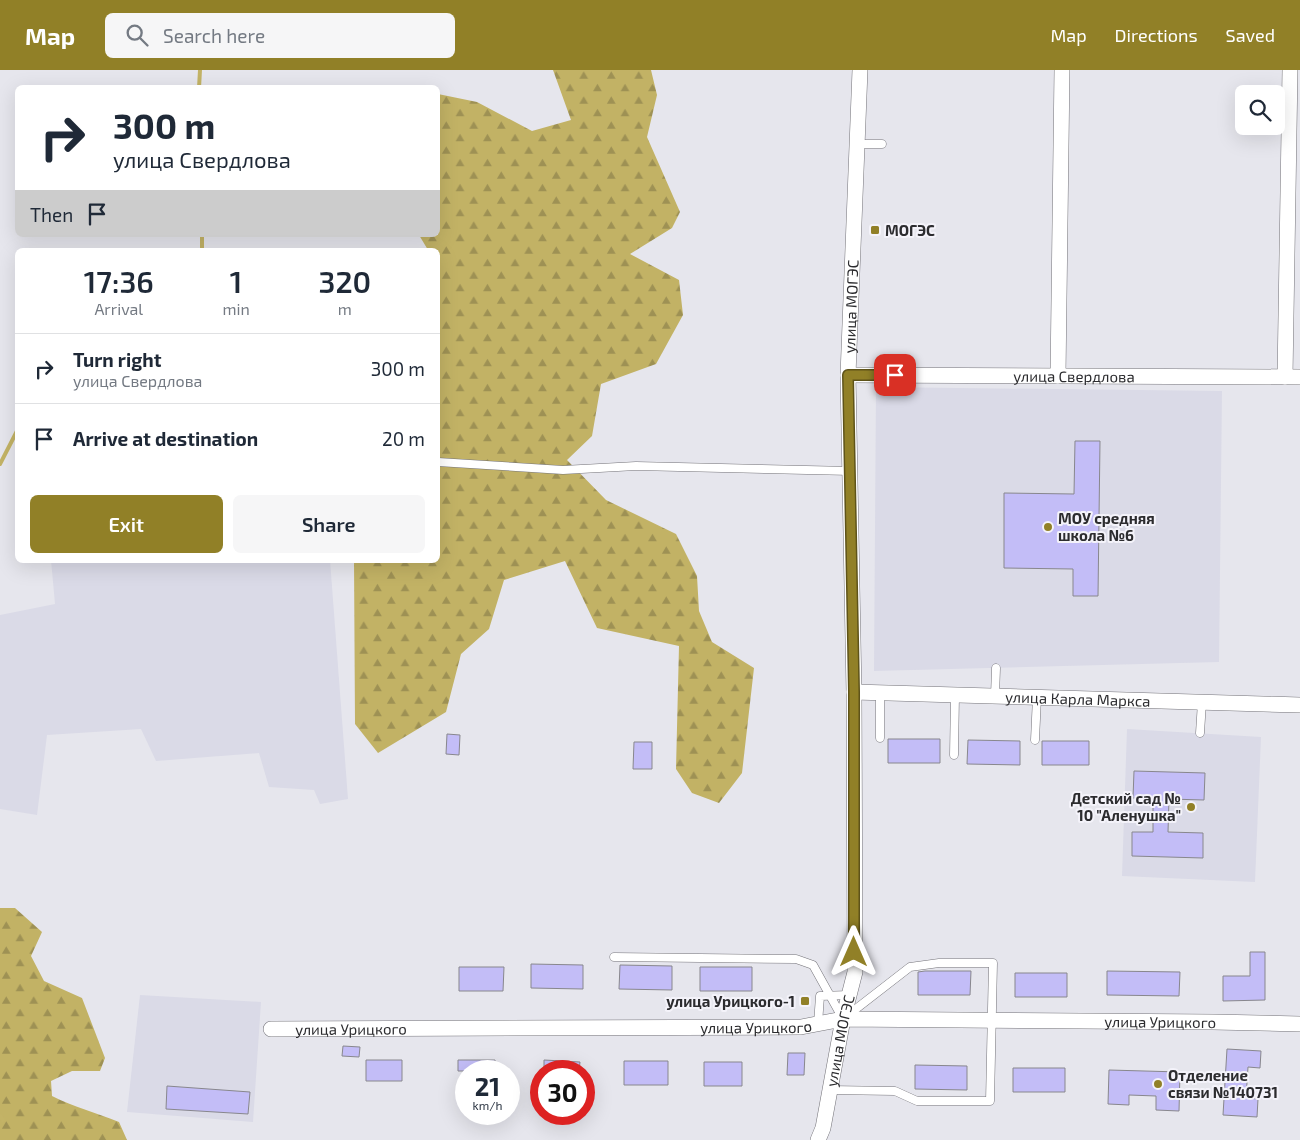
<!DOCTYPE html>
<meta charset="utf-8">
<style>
:root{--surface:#fff;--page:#f6f6f7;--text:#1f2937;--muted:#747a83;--line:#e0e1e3;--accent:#918027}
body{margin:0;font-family:"Exo 2",sans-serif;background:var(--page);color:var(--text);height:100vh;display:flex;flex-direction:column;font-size:19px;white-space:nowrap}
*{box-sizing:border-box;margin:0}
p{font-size:16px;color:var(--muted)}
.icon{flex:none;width:28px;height:28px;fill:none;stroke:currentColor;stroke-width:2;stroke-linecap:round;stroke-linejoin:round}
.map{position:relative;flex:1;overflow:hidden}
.sheet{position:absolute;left:15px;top:178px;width:425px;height:315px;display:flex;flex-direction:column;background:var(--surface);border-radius:8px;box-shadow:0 5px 20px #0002}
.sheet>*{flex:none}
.top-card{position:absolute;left:15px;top:15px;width:425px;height:152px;border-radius:8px;box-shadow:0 5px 20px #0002;background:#fff;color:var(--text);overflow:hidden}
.tools{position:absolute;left:1235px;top:15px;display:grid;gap:10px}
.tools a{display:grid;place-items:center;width:50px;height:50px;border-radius:8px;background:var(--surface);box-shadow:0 5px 20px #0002;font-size:25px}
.speed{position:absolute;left:455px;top:990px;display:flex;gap:10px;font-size:25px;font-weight:700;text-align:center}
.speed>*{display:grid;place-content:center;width:65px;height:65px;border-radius:50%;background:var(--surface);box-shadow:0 5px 20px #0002;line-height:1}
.speed small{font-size:12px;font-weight:400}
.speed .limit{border:8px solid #d22;background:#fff;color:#111}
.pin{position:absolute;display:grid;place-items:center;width:42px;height:42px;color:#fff;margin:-21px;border-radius:10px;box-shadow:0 2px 8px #0006}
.me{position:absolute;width:55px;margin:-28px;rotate:0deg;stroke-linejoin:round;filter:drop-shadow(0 0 4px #0008)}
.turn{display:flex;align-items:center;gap:18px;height:105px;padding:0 15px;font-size:22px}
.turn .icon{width:65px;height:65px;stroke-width:2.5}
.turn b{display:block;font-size:35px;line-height:42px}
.then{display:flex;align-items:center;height:48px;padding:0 15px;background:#0003;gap:10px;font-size:19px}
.eta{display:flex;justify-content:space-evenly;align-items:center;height:85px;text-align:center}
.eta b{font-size:30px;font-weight:600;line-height:35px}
.button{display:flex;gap:10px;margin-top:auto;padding:10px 15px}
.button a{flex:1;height:58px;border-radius:8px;background:var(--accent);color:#fff;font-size:20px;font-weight:600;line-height:58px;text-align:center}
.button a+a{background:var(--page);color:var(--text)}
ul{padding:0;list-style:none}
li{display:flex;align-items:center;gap:15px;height:70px;padding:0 15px;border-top:1px solid var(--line)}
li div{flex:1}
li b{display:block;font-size:19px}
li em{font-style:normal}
header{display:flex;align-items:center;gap:30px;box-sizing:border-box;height:70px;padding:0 25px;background:var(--accent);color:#fff}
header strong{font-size:24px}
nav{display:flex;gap:28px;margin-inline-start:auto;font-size:18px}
.search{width:350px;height:45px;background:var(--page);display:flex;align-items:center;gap:12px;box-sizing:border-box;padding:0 18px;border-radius:8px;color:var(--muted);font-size:19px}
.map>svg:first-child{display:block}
.built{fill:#dadae7}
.forest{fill:url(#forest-firs)}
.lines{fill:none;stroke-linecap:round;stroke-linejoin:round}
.stream{stroke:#c3b366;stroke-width:4}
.building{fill:#c3bdf7;stroke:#88878d}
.lane-casing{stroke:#747379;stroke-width:9}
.street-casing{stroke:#747379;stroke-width:16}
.lane{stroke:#fff;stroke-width:8}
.street{stroke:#fff;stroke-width:15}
.route-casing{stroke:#5e5319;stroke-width:12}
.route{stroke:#918027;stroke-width:9}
.poi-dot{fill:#918027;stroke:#f4f3fa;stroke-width:2}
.labels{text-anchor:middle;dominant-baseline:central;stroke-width:4;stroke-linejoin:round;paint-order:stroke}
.poi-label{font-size:15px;font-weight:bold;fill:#2c2c2f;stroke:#f4f3fa;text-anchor:start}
.street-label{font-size:15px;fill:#2c2c2f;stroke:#f4f3fa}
</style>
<header>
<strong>Map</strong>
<div class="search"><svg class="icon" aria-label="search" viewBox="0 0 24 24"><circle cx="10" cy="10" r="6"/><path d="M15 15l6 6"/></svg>Search here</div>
<nav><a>Map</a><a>Directions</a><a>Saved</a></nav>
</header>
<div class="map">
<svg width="1300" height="1070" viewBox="0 0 1300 1070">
<defs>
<pattern id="forest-firs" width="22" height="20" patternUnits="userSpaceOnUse" patternTransform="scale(1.25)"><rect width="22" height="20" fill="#c2b265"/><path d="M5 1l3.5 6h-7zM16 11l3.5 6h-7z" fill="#9e9154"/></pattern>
</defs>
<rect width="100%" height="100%" fill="#e6e6ed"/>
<path class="built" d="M876 317 1222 321 1219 592 874 601Z
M51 490H330L348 729 320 734 314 720 269 717 259 683 156 691 141 659 47 665 37 745 0 739V545L55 534Z
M1127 659 1261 667 1255 812 1122 806Z
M140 925 261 932 253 1052 127 1042Z"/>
<path class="forest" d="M553 0H651L657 25 647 67 680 142 672 158 630 184 679 210 683 245 656 294 601 314 592 366 567 390 606 430 676 464 697 506 699 541 712 572 754 598 742 703 719 733 692 723 676 699 679 576 597 558 565 491 504 510 489 559 461 584 446 642 378 683 355 654 354 490H438V180H428L419 165H438V24L477 32 532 61 571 50Z
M0 838H15L42 862 31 886 44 911 82 928 105 988 100 1001H72L51 1011 52 1026C74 1037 97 1043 119 1052L127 1070H0Z"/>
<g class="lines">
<path class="stream" d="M199 18 200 0
M202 165V180
M0 394 18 359
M0 1046 3 1050"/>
</g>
<path class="building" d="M1075 371H1100L1098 526H1073V499L1004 498V423L1074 424Z
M447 664 460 665 459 685 446 684Z
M888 669H940V693H888Z
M968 670 1020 671V695L967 694Z
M1042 671H1089V695H1042Z
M634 672H652V699H633Z
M1134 701 1205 703 1204 730 1169 729 1168 762 1203 763V788L1132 786V762H1153V729L1133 728Z
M1250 882H1265V930L1223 931V906H1250Z
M531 894 583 895V919L531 918Z
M620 895 672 896V920L619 919Z
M459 897H504L503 921H459Z
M700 897H752V921H700Z
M925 901H971L970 925H918V902Z
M1107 901 1180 902 1179 926 1107 925Z
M1015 903H1067V927H1015Z
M343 976 360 977 359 987 342 986Z
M1227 979 1261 981 1260 998 1248 997 1246 1028 1258 1029 1257 1047 1223 1045Z
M788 983H805L804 1005H787Z
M366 990H402V1011H366Z
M458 990H495V1001H458Z
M544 990 580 992 579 1001H544Z
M624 991H668V1015H624Z
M704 992H742V1016H704Z
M915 995 967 996V1020L915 1019Z
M1013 998H1065V1022H1013Z
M1109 1000 1180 1002 1179 1041 1156 1040V1026L1129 1025V1035L1108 1034Z
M167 1016 250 1022 248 1044 166 1039Z"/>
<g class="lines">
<g class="lane-casing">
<path id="lane" d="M858 74H882
M438 392 563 400 636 396 851 401
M995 626 996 598
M1200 663 1202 632
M880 668V623
M1035 670 1037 627
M954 685 955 625
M614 887 796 889 813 895 843 949 910 897 939 893H993L990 1031H917L895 1021 830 1020
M818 954 820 926 849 925"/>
</g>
<g class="street-casing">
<g id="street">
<path id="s1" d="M848 305 1300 307"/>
<path d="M1058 306 1062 0"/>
<path d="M1285 307 1290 0"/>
<path id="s2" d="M854 622 1300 635"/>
<path id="s3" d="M271 959 801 957 843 949 1213 952 1300 954"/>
<path id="s4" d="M818 1070 823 1058 843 949 855 902 854 622 848 305 860 0"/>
</g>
</g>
<use href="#lane" class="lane"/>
<use href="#street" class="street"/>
</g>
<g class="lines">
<g class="route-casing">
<path id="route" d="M854 882V622L848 305H895"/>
</g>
<use href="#route" class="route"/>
</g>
<g class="poi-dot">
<rect x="870" y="155" width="10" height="10" rx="2.5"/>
<circle cx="1048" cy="457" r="5"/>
<circle cx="1191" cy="737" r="5"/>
<rect x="800" y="926" width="10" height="10" rx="2.5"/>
<circle cx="1158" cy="1014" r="5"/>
</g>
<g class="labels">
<g class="poi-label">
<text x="885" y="160">МОГЭС</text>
<text x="1058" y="448">МОУ средняя<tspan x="1058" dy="17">школа №6</tspan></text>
<text x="1181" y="728" text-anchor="end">Детский сад №<tspan x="1181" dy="17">10 "Аленушка"</tspan></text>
<text x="795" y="931" text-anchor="end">улица Урицкого-1</text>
<text x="1168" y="1005">Отделение<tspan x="1168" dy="17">связи №140731</tspan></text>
</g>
<g class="street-label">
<text stroke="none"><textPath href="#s4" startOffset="838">улица МОГЭС</textPath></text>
<text stroke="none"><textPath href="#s1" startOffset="226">улица Свердлова</textPath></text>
<text stroke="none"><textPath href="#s2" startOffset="224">улица Карла Маркса</textPath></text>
<text stroke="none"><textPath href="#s3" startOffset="890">улица Урицкого</textPath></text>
<text stroke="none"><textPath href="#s3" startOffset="485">улица Урицкого</textPath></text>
<text stroke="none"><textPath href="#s3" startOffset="80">улица Урицкого</textPath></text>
<text stroke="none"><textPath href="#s4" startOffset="102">улица МОГЭС</textPath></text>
</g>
</g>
</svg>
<div class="tools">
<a><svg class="icon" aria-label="search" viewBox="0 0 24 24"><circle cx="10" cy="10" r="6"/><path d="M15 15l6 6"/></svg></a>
</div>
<div class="speed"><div>21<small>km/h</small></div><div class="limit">30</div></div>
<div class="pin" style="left:895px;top:305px;background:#d93025"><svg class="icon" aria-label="arrive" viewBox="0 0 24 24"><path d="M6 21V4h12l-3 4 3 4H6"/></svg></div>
<svg class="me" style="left:854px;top:882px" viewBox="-20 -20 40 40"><path d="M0-17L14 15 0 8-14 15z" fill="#918027" stroke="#fff" stroke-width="4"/></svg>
<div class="top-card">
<div class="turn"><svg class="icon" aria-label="right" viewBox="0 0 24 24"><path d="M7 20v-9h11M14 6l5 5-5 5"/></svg><div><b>300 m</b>улица Свердлова</div></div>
<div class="then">Then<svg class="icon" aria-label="arrive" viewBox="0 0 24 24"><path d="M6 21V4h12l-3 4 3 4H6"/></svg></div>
</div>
<section class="sheet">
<div class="eta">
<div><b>17:36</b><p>Arrival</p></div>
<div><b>1</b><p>min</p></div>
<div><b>320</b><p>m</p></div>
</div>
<ul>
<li><svg class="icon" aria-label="right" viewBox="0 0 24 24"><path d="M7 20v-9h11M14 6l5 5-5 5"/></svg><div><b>Turn right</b><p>улица Свердлова</p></div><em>300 m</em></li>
<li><svg class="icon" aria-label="arrive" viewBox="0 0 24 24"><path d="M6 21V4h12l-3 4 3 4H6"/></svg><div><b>Arrive at destination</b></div><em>20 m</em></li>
</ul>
<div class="button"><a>Exit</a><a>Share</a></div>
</section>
</div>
